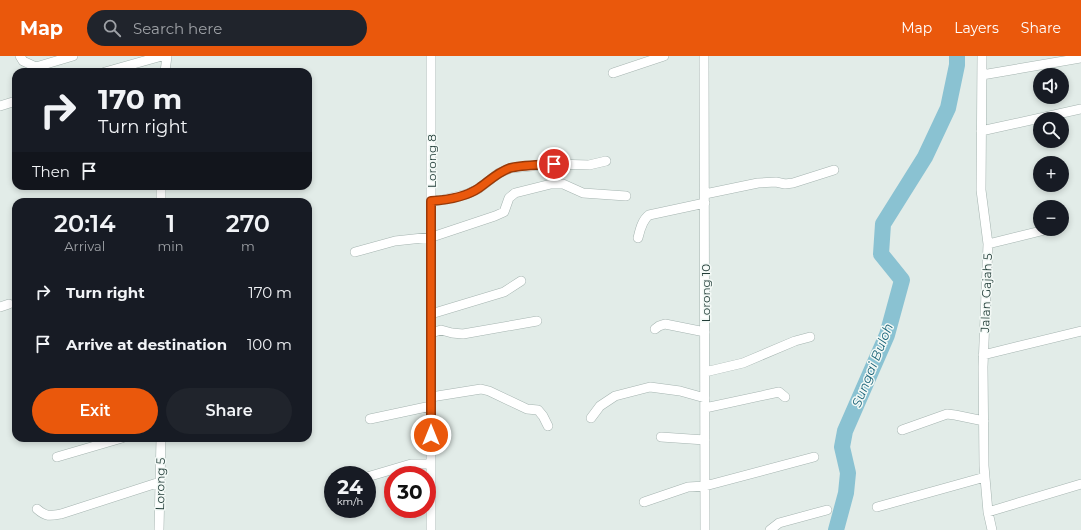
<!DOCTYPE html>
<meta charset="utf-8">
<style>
:root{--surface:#171b24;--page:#20242c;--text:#f1f3f6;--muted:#9ea1a6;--accent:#ea580c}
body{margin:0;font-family:Montserrat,sans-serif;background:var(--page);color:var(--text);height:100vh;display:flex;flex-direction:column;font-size:15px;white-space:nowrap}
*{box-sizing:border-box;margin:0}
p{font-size:13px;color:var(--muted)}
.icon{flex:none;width:22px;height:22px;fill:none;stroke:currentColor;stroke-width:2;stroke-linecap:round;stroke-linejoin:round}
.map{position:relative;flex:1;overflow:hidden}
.panel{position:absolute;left:12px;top:142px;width:300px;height:244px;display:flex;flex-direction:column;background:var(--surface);border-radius:12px;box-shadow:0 2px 6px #0003}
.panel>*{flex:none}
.top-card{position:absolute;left:12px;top:12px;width:300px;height:122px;border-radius:12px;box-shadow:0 2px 6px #0003;background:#171b24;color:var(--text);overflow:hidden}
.buttons{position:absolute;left:1033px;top:12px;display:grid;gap:8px}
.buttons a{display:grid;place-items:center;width:36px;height:36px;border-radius:50%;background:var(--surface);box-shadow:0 2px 6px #0003;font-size:20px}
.speed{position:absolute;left:324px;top:410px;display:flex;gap:8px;font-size:20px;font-weight:700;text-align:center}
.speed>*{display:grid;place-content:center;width:52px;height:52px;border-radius:50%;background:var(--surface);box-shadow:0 2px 6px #0003;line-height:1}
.speed small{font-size:10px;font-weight:400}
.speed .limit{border:6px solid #d22;background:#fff;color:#111}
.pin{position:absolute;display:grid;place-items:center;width:34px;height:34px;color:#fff;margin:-17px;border:2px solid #fff;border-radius:50%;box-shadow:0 1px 4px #0007}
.me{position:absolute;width:44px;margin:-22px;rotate:0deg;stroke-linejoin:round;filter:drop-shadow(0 0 3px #0008)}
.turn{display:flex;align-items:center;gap:14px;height:84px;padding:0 20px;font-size:18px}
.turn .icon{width:52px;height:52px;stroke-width:2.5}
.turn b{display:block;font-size:28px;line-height:34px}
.then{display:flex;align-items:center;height:38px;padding:0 20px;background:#0003;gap:8px;font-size:15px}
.eta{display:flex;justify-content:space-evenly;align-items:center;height:68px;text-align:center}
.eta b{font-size:24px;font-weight:600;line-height:28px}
.button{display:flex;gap:8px;margin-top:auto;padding:8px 20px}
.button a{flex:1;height:46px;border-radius:24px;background:var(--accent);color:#fff;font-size:16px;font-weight:600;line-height:46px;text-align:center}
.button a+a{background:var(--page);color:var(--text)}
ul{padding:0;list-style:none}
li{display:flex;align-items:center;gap:12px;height:52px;padding:0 20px}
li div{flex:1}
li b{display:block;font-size:15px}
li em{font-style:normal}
header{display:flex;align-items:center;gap:24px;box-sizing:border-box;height:56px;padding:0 20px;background:var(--accent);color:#fff}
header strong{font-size:19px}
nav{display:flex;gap:22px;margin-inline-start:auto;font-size:14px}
.search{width:280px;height:36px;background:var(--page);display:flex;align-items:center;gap:10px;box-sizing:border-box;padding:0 14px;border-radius:22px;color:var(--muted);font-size:15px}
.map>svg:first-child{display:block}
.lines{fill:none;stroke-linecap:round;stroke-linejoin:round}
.river{stroke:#8ac2d2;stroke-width:16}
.street-casing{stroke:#a5b4b0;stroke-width:10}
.street{stroke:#fff;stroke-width:9}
.route-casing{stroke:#983908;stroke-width:10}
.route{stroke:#ea580c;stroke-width:7}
.labels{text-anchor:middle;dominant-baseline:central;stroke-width:3;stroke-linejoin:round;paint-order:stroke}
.street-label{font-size:12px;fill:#223d38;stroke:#f3f9f6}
.water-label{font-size:13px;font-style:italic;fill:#1c657a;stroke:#f3f9f6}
</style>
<header>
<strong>Map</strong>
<div class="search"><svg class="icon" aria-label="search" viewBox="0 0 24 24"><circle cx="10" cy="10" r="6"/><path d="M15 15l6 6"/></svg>Search here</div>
<nav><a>Map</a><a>Layers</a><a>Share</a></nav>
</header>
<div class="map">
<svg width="1081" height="474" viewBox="0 0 1081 474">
<rect width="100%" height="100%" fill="#e2ece8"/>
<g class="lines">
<path class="river" d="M836 474 846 437 848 417 842 391 845 375 887 279 902 224 881 198 883 168 925 101 948 52 957 9V0"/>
<g class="street-casing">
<path id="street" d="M20 0 23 5 36 11 73 0
M704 0 705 474
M982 0 981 134 988 188 983 311 984 410 988 456 992 474
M105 16 162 0
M165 16 167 0
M613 17 664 0
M982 19 1081 2
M0 50 16 45
M981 75 1081 53
M161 130V146
M705 138 758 127 776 126 785 128 793 127 834 114
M431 145 442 144 467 138 478 133 499 117 511 112 554 108 589 109 606 105
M638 182C640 174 642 164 649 159L705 147
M988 188 1049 173
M355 196 395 185 432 181 495 160 504 156 509 142 515 137 551 128H563L583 137 626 140
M0 251 9 248
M431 258 504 236 521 225
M655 273 659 270 665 268 705 276
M431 277 441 274 452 277 463 278 537 265
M983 299 1081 275
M705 316 743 307 795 285 810 281
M431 341 481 333 489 335 527 353 538 354 543 360 548 370
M705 352 779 336 785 341
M591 362 600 350 615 340 650 331 680 335 705 342
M370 363 431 350
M902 374 947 358 955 359 984 365
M661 381 705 384
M57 401 122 382
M367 421 411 408H431
M330 432 333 431
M644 446 688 431 705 430 814 401
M877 451 985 421
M37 453C46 461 50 460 61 458L160 426
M988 456 1081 428
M159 474 161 382
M431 474V0
M770 474 779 467 827 454"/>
</g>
<use href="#street" class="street"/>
</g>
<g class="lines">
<g class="route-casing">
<path id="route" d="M431 379V145C447 144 466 141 479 132 489 125 498 116 510 112 520 109 542 109 554 108"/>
</g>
<use href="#route" class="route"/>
</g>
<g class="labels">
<g class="street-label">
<text transform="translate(431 105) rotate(-90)">Lorong 8</text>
<text transform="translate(705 237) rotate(-90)">Lorong 10</text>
<text transform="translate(986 237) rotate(-88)">Jalan Gajah 5</text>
<text transform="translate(160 428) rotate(-89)">Lorong 5</text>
</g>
<g class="water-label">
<text transform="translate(872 309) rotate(-68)">Sungai Buloh</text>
</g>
</g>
</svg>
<div class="buttons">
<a><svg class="icon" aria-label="sound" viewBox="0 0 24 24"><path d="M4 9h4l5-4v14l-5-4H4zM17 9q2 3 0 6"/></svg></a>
<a><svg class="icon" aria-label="search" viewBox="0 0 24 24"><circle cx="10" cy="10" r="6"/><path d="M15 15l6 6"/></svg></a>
<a>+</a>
<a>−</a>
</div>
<div class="speed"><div>24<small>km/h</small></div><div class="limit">30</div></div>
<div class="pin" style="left:554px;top:108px;background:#d93025"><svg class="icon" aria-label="arrive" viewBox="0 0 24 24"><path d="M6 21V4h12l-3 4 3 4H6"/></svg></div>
<svg class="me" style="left:431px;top:379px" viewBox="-20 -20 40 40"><circle r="17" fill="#ea580c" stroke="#fff" stroke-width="3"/><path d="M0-11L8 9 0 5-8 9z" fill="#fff"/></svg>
<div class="top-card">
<div class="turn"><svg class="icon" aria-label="right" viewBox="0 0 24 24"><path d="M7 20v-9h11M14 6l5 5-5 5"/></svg><div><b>170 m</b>Turn right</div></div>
<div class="then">Then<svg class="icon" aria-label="arrive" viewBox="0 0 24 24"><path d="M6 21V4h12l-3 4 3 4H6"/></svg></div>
</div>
<section class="panel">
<div class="eta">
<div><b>20:14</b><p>Arrival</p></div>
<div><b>1</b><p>min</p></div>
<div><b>270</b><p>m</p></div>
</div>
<ul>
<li><svg class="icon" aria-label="right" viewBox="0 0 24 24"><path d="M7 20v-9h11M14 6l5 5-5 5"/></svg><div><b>Turn right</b></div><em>170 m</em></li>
<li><svg class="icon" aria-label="arrive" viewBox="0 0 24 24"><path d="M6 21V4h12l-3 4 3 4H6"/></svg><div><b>Arrive at destination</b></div><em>100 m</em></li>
</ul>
<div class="button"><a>Exit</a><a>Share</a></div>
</section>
</div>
